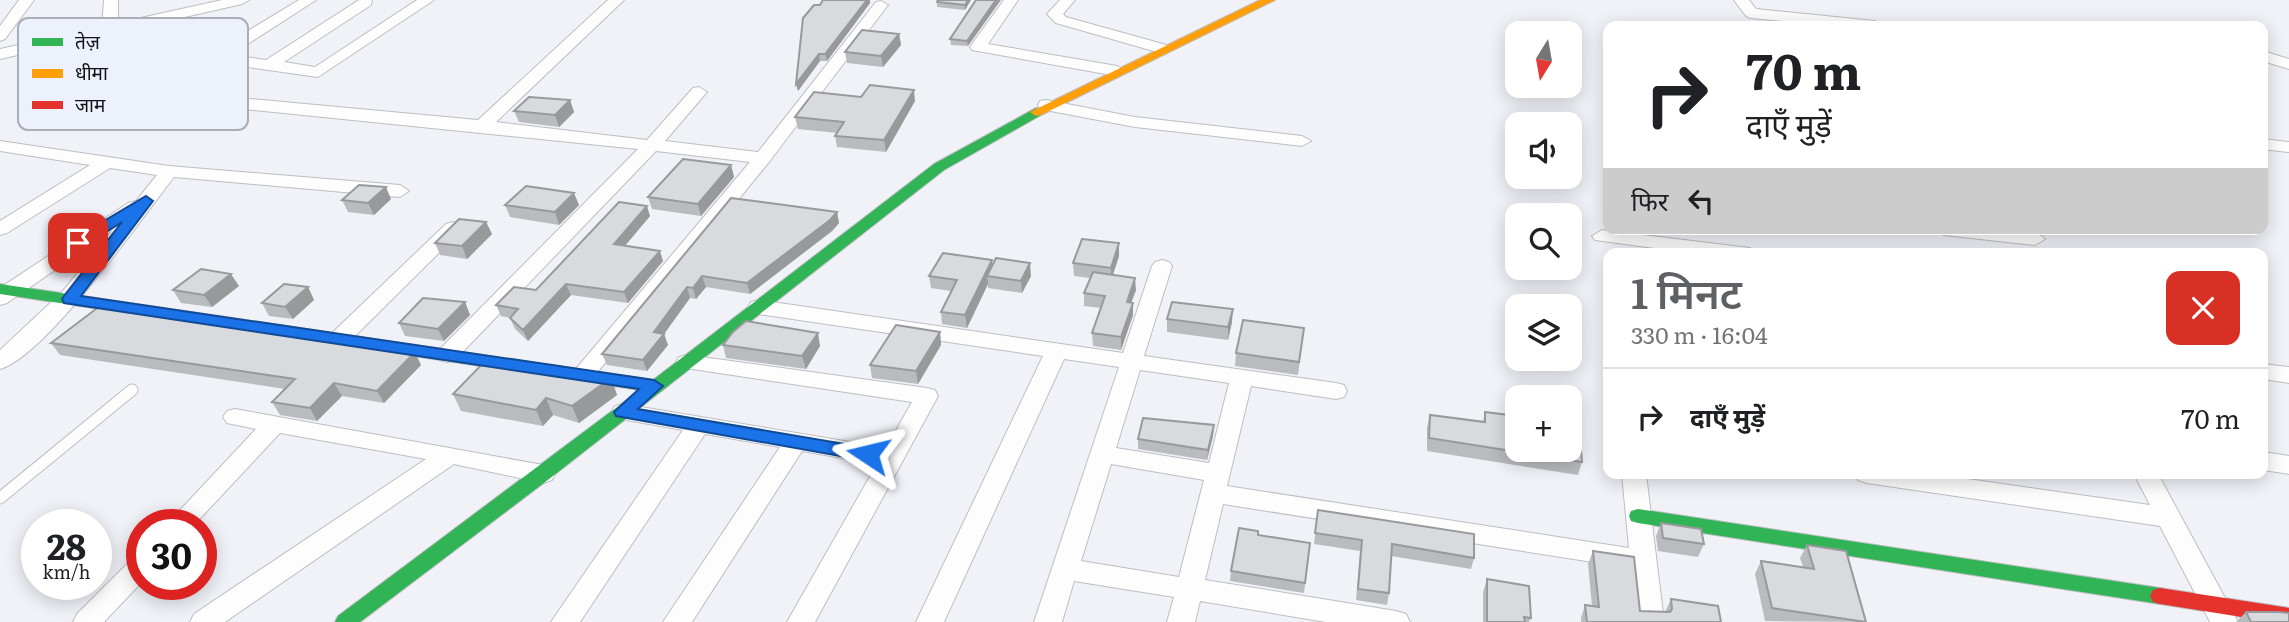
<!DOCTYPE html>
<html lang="hi">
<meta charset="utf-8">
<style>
:root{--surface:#fff;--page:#f2f2f2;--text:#202124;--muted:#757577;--line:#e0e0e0;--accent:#5f6064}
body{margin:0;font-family:Literata,"Noto Sans Devanagari",serif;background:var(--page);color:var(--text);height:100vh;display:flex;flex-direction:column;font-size:26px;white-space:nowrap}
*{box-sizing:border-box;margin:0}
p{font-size:23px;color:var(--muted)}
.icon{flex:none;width:38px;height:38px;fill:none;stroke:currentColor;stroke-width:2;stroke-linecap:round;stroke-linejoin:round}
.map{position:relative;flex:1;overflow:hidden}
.panel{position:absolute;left:1603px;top:248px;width:665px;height:231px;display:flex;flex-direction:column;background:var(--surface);border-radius:14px;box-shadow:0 4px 18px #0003}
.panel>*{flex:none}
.hud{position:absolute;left:1603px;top:21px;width:665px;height:214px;border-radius:14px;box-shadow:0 4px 18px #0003;background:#fff;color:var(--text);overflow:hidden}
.needle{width:46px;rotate:191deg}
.controls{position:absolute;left:1505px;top:21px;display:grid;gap:14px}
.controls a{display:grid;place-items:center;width:77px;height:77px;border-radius:14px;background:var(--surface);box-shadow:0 4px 18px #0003;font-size:35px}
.speed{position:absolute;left:21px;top:509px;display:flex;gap:14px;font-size:35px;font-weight:700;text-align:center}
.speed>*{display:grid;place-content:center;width:91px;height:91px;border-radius:50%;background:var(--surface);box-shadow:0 4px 18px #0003;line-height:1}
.speed small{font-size:18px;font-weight:400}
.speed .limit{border:10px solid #d22;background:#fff;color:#111}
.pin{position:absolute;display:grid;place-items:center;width:60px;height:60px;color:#fff;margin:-30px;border-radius:14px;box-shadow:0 4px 10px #0006}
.me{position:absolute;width:77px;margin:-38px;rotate:280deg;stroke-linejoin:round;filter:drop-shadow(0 0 5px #0008)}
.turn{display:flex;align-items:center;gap:24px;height:147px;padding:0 28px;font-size:32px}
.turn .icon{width:91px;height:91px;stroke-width:2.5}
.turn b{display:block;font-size:49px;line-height:60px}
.then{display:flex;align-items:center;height:66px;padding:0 28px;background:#0003;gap:14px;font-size:26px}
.round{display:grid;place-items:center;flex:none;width:74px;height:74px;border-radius:14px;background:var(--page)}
.summary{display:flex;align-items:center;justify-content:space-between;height:119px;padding:0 28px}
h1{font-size:42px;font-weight:600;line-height:52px;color:var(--accent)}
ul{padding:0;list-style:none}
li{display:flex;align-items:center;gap:21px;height:98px;padding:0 28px;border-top:2px solid var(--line)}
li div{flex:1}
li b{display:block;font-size:26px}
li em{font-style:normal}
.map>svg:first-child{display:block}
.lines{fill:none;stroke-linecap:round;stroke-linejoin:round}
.lane-casing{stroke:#bcbec2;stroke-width:13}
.street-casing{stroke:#bcbec2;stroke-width:2}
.fast-casing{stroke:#bcbec2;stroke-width:2}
.slow-casing{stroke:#bcbec2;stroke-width:2}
.jam-casing{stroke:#bcbec2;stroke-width:2}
.lane{stroke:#fdfdfe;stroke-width:11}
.street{fill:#fdfdfe;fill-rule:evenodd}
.fast{fill:#30b455;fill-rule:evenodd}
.slow{fill:#ff9f0a;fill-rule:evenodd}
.jam{fill:#e5322d;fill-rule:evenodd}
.wall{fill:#babbbf}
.shaded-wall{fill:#97999b}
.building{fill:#d8dade;stroke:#97999b;stroke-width:2}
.route{fill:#1a73e8;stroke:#114b97;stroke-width:2}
.key{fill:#ecf1fb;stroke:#aaaeb6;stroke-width:2}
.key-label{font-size:19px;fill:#111215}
</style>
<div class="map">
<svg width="2289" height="622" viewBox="0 0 2289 622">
<rect width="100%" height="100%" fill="#f0f2f8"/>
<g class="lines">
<g class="lane-casing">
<path id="lane" d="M0 498 132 390"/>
</g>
<g class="street-casing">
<path id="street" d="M19 0H34L5 39 0 41V26Z
M104 0H118V23L222 0H249L242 4 0 59V49L102 27Z
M299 0H316L231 55 266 60 359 0H372L371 5 284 62 315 67 417 0H434L318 77 177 57 169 52 177 47 213 52Z
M608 0H624L496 122 647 140 693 88 699 87 707 92 665 141 758 152 876 2 881 1 888 5 769 162 591 380 583 383 575 380 572 375 575 370 750 162 656 151 455 360 447 362 439 360 436 355 439 350 638 149 174 102 166 97 174 92 478 120Z
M1004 0H1018L988 44 1117 66 1125 71 1117 76 972 50 970 47Z
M1060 0H1075L1063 14 1066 17 1170 46 1172 49 1164 54 1056 23 1047 14Z
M1734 0H1749L1756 9 1875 21 1883 26H1834L1751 18 1746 16Z
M2263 51 2289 59V69L2263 61Z
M1046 100 1135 117 1302 136 1311 141 1302 146 1135 127 1040 109 1038 105 1040 101Z
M2263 139 2289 142V152L2263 149Z
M0 141 169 166 400 185 409 191 400 197 174 177C142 218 45 357 0 369V350L62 292 113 230 7 303 0 305V288L128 203 136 201 157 175 110 168 7 233 0 235V221L90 165 0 151Z
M453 222 460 224 463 228 460 232 347 344H331L328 339 331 334 446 224Z
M1934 229C1956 229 2033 224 2045 239L2035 245 1944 235Z
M1602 230 1750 248 1760 254H1699L1595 240 1592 236Z
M1162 260 1169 262 1172 266 1144 356 1336 383 1344 385 1347 391 1344 397 1336 399 1251 386 1227 486 1629 548 1622 474H1646L1664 622H1636L1631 568 1223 504 1205 580 1396 611 1406 614 1410 622H1326L1200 601 1195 622H1167L1174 597 1074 581 1062 622H1034L1119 367 1064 359 944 622H916L1043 356 758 314 751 312 748 307 751 302 758 300 1123 353 1152 266 1155 262ZM1140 370 1229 383 1209 463 1116 448ZM1111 464 1204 480 1179 577 1081 561Z
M687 355 927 388 935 390 938 396 815 622H787L877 464 802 451 692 622H663L780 447 705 434 580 622H551L683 430 615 418 611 412 615 406 623 404 886 448 912 402 679 367 676 362 679 357Z
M2263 364 2289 367V383L2263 379Z
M235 409 543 465 552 468 555 474 552 480 543 483 454 464 225 622H190L194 614 426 459 280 433 194 525H166L256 429 227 423 223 417 227 411Z
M2263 452 2289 456V474L2263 470Z
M1855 474H1933L2150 505 2134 474H2158L2238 622H2210L2160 526 1867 483 1858 480Z
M142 555V582L104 622H73L77 614 133 558Z"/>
</g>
<g class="fast-casing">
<path id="fast" d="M1036 108 1042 112 1041 115 944 170 549 479 360 622H335L338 616 640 390 0 294V284L653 380 934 164Z
M1638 509 2160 588 2167 590 2170 596 2167 602 2160 604 1638 523 1631 521 1629 516 1631 511Z"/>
</g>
<g class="slow-casing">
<path id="slow" d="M1260 0H1275L1041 115 1036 116 1030 112Z"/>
</g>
<g class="jam-casing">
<path id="jam" d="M2160 588 2289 608V622H2273L2160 604 2153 602 2150 596 2153 590Z"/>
</g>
<use href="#lane" class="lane"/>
<use href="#street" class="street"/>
<use href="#fast" class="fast"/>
<use href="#slow" class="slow"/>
<use href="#jam" class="jam"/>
</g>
<path class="wall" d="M823 0H870V3L827 61H820L798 91 820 5Z
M971 0 965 10 937 7V2Z
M976 0 968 46 951 45 950 39Z
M899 34 901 45 883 67 847 63 845 52Z
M861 97 915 101 886 152 837 147 835 136 837 133 798 129 795 117Z
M570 100 574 112 559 127 519 122 514 111Z
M731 165 734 177 701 216 652 209 648 197Z
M731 198 837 212 839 223 832 231 750 294 706 287 696 299 690 298 664 334 668 345 647 371 607 365 602 354Z
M391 199 374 215 348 212 342 200Z
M505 205H579L559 225 510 217Z
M650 216 625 246 663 261 628 303 571 295 528 341 515 329 510 318 501 316 496 305 536 290Z
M486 222 492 234 467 259 440 255 435 243Z
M1119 256 1113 275 1136 290 1131 302 1133 303V315L1121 350 1093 346 1092 333 1101 308 1084 306V293L1090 278 1074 276 1073 263Z
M992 265 1031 276 1022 293 988 288V284L967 328 942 324 941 312 951 291 931 288 929 276Z
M239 286 212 307 181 303 173 290Z
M308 287 314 300 293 319 269 316 262 303Z
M465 302 470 315 444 341 405 336 399 323Z
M1167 319 1232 322 1228 340 1167 332Z
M1304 328 1298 375 1235 366 1236 353Z
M940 332 941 345 918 384 872 378 870 365Z
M51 343 421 365 384 403 342 396 317 421 280 415 272 402 285 389 60 355Z
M723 345 820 346 806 369 726 358Z
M611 378 617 395 579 423 553 415 543 426 461 411 453 394Z
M1485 412 1582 462 1578 475 1427 451V427L1430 415 1483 422Z
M1214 425 1213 436 1207 460 1138 449V439Z
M1318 510 1474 558 1471 569 1391 556 1389 593 1387 605 1356 600 1360 551 1314 544Z
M1661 523 1704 544 1698 557 1658 551 1656 536Z
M1258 535 1310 543 1304 593 1230 581 1231 571Z
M1807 545 1866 622 1765 621 1755 574 1761 561 1803 567 1800 558Z
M1593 551 1640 611 1665 612 1671 599 1721 622H1581V618L1585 605 1592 606 1588 564Z
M1487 579 1531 618 1529 622H1483V592Z
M2246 612 2289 622H2236Z"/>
<path class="shaded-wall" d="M867 0H870V3L827 61 825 54Z
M968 0H971L965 10V5Z
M996 0H1001L968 46 967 41Z
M899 34 901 45 883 67 881 56Z
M819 54 820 61 798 91 796 84Z
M914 90 915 101 886 152 884 140Z
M570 100 574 112 559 127 555 115Z
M731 165 734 177 701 216 698 204Z
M386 187 391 199 374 215 368 203Z
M574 193 579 205 559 225 555 212Z
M647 206 650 216 617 255 614 244Z
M837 212 839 223 832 231 750 294 747 283Z
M486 222 492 234 467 259 462 246Z
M1119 243V256L1111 280V268Z
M660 251 663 261 628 303 624 292Z
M992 260 993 272 987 276 988 284 967 328 965 315Z
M1030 263 1031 276 1022 293 1021 281Z
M231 274 239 286 212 307 204 295Z
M702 276 706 287 696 299 693 288Z
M1135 278 1136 290 1127 314V302Z
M566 284 571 295 528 341 523 330Z
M308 287 314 300 293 319 285 307Z
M687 287 690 298 664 334 668 345 647 371 643 360 654 332Z
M465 302 470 315 444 341 438 329Z
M1133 303V315L1121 350V337Z
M1233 309 1232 322 1228 340V327Z
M940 332 941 345 918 384 916 371Z
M818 333 820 346 806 369 802 356Z
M415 352 421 365 384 403 377 391Z
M611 378 617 395 579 423 572 406Z
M334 383 342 396 317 421 310 408Z
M546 398 553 415 543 426 536 410Z
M1214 425 1213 436 1207 460 1208 450Z"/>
<path class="building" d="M823 0H867L825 54H819L796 84 803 18 814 5H820Z
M938 0H968L965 5 937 2Z
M976 0H996L967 41 950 39Z
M862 30 899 34 881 56 845 52Z
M870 85 914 90 884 140 835 136 844 122 795 117 814 92 861 97Z
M529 97 570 100 555 115 514 111Z
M683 159 731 165 698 204 648 197Z
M359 185 386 187 368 203 342 200Z
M526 186 574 193 555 212 505 205Z
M731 198 837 212 830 220 747 283 702 276 693 288 687 287 654 332 664 334 643 360 602 354Z
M619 202 647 206 614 244 660 251 624 292 566 284 523 330 510 318 518 309 496 305 514 287 536 290Z
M459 219 486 222 462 246 435 243Z
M1082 239 1119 243 1111 268 1073 263Z
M943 253 992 260 965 315 941 312 957 280 929 276Z
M996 258 1030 263 1021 281 987 276Z
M201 269 231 274 204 295 173 290Z
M1093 272 1135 278 1127 302 1133 303 1121 337 1092 333 1105 296 1084 293Z
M284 284 308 287 285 307 262 303Z
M423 298 465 302 438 329 399 323Z
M1172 302 1233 309 1228 327 1167 319Z
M100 306 415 352 377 391 334 383 310 408 272 402 295 379 51 343Z
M1243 320 1304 328 1299 362 1236 353Z
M746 321 818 333 802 356 723 345 733 332Z
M896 325 940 332 916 371 870 365Z
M487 359 611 378 572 406 546 398 536 410 453 394Z
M1485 412 1517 416V450H1570V424L1579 426 1582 462 1429 438 1430 415 1485 422Z
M1143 418 1214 425 1208 450 1138 439Z
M1318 510 1474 534V558L1392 544 1389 593 1358 589 1362 540 1315 533Z
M1661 523 1701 529 1704 544 1663 538Z
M1239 528 1258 531V535L1310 543 1305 583 1231 571Z
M1807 545 1846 551 1866 622 1772 608 1761 561 1814 569Z
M1593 551 1634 557 1640 611 1670 612 1672 609 1671 599 1718 606 1721 622H1587L1585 605 1599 607Z
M1487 579 1529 586 1531 618 1524 617 1525 622H1487Z
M2246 612H2279L2289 613V622H2251Z"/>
<path class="route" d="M146 196 153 201 81 296 654 380 663 386 638 409 868 448 875 449 877 454 875 459 868 461 616 416 614 412 639 389 64 303 62 299 64 296 122 222 83 247H72L70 243 72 240Z"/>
<rect x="18" y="18" width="230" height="112" rx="10" class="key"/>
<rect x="32" y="38" width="31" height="8" fill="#30b455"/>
<rect x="32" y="69" width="31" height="9" fill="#ff9f0a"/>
<rect x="32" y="101" width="31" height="8" fill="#e5322d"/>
<g class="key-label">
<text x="75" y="49">तेज़</text>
<text x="75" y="80">धीमा</text>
<text x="75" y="112">जाम</text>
</g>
</svg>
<div class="controls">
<a><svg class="needle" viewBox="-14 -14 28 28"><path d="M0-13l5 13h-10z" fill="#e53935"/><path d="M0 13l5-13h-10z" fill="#757577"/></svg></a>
<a><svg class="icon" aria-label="sound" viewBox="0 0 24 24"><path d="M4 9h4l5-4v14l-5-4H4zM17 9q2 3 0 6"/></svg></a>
<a><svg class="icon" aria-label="search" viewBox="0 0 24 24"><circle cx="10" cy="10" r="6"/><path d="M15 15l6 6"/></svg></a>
<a><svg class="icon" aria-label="layers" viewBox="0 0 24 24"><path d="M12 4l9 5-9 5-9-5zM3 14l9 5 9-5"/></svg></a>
<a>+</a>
</div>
<div class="speed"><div>28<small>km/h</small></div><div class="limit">30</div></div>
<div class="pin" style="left:78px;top:243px;background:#d93025"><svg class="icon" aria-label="arrive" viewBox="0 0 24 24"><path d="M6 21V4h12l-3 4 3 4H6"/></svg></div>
<svg class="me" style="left:868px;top:454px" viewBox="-20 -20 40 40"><path d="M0-17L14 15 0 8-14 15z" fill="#1a73e8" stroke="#fff" stroke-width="4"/></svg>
<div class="hud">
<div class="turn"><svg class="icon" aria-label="right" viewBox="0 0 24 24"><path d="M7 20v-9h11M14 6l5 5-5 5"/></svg><div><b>70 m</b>दाएँ मुड़ें</div></div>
<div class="then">फिर<svg class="icon" aria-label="left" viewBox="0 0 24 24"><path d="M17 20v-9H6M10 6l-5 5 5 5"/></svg></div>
</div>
<section class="panel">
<div class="summary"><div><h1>1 मिनट</h1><p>330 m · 16:04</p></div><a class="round" style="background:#d93025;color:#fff"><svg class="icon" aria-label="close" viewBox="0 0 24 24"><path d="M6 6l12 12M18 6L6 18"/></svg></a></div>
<ul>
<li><svg class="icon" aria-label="right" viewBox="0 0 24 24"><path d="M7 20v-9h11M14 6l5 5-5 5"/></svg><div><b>दाएँ मुड़ें</b></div><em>70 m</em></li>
</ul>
</section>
</div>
